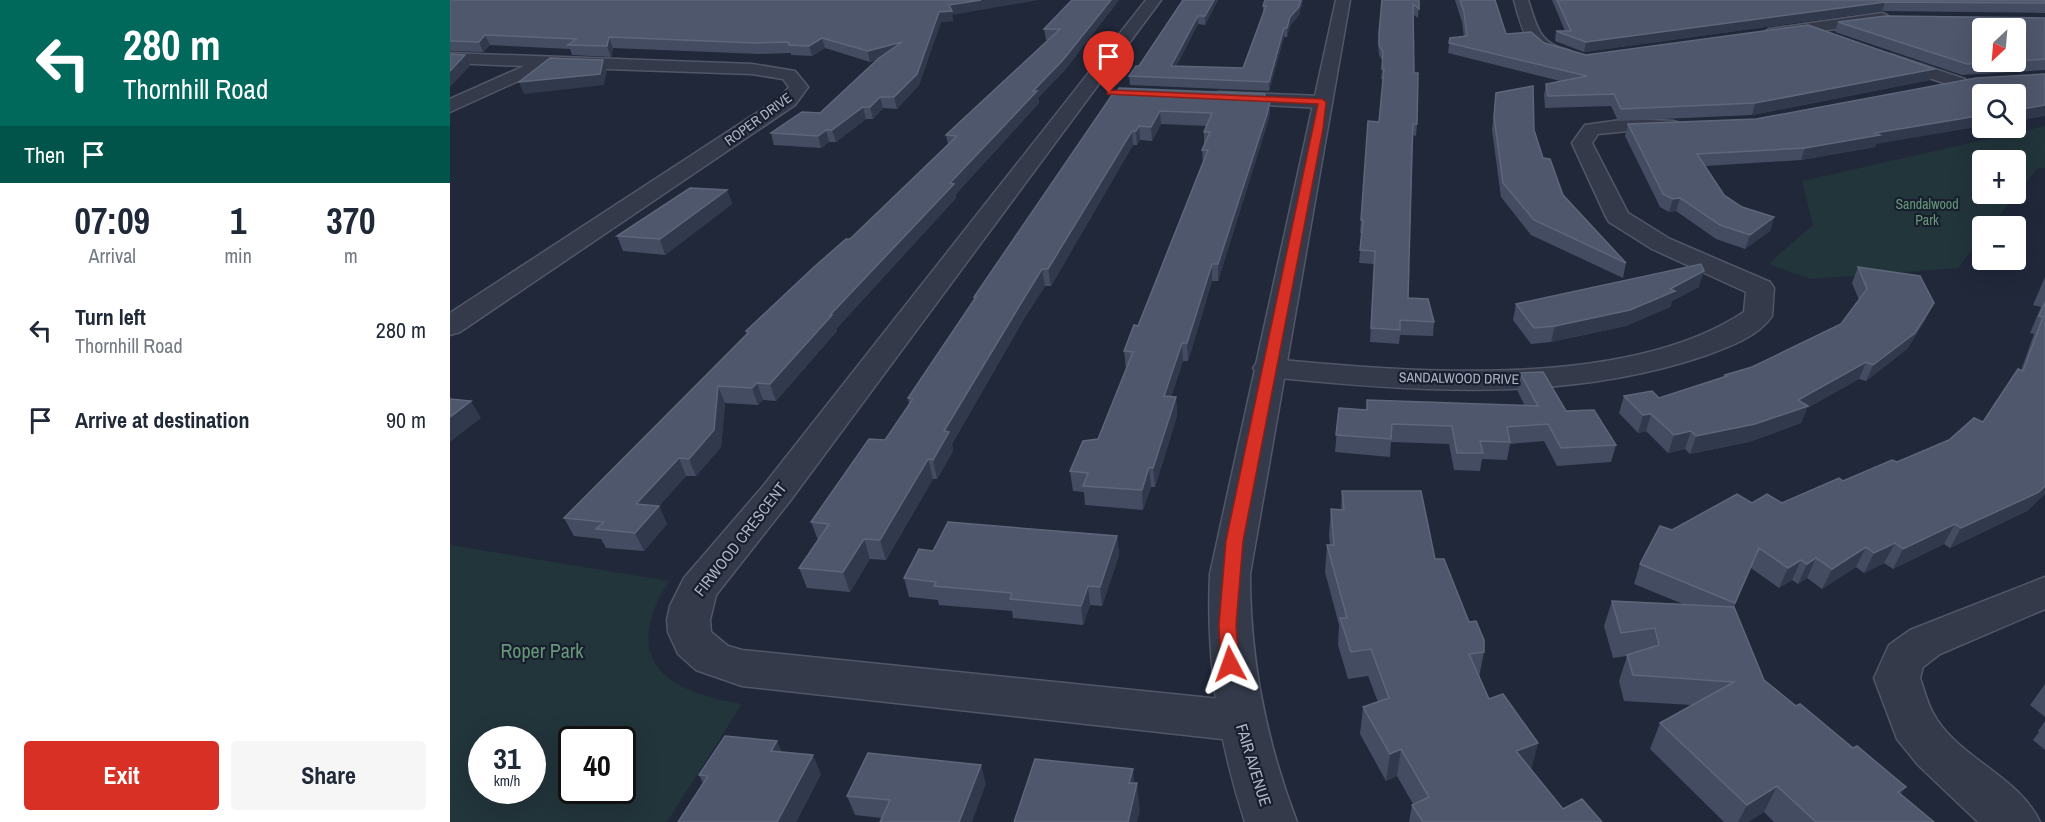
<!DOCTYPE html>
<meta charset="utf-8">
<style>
:root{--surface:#fff;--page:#f6f6f7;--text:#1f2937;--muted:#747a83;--accent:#d93025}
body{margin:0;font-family:"Archivo Narrow",sans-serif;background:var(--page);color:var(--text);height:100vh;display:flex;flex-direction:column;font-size:22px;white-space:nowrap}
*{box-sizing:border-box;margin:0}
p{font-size:20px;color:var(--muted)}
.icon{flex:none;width:33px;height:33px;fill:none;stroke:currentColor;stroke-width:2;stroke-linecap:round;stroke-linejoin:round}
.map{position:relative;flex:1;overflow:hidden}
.side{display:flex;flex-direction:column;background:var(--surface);width:450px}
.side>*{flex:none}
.guide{background:#00695c;color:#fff;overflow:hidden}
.needle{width:39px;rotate:206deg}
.buttons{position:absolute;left:1522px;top:18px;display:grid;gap:12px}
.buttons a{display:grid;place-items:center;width:54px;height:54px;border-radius:6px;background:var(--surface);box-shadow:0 6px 24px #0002;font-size:30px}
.speed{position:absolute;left:18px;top:726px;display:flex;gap:12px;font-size:30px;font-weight:700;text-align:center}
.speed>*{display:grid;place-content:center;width:78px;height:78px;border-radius:50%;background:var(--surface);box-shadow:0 6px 24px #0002;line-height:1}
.speed small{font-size:15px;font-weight:400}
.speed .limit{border:3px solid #111;border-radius:9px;background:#fff;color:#111}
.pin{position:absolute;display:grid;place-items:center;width:51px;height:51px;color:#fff;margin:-62px -26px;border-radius:50% 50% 50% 0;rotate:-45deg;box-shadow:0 0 6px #0007}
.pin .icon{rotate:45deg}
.me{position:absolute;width:66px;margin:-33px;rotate:356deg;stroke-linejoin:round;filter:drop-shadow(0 0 4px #0008)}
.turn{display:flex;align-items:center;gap:21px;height:126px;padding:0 24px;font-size:27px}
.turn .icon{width:78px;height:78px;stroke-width:2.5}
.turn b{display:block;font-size:42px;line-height:51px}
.then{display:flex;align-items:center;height:57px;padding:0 24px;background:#0003;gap:12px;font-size:22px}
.eta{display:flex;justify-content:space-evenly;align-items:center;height:102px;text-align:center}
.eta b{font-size:36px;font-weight:700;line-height:42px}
.button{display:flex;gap:12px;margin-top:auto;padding:12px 24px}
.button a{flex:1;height:69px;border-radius:6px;background:var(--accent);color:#fff;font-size:24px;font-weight:700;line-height:69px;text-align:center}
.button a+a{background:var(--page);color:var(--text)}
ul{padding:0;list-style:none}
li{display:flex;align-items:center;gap:18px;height:90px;padding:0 24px}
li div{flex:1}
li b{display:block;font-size:22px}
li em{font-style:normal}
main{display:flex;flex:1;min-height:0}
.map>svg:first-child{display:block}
.green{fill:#22353b;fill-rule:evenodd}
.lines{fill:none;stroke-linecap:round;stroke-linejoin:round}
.minor-casing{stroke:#515768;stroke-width:3}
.tertiary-casing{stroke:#515768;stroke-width:3}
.minor{fill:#343a4a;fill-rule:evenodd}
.tertiary{fill:#343a4a;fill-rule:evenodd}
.wall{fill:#444c62}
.shaded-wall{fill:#31394d}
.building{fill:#4f576c;stroke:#5e667a;stroke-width:1.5}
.route{fill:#d93025;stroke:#8d1f18;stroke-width:1.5}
.labels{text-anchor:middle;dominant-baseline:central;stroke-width:4.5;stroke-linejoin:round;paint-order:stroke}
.far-street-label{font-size:14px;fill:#aeb4c6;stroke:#191f2e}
.far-park-label{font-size:14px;fill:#649877;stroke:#191f2e}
.street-label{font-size:16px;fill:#aeb4c6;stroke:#191f2e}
.near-park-label{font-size:20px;fill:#649877;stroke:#191f2e}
</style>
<main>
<section class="side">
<div class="guide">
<div class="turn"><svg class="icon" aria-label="left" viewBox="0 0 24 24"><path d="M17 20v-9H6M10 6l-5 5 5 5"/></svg><div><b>280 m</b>Thornhill Road</div></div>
<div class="then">Then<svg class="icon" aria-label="arrive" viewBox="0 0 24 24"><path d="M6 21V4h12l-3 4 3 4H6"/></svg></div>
</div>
<div class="eta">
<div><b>07:09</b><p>Arrival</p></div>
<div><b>1</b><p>min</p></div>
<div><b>370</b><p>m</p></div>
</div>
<ul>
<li><svg class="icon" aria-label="left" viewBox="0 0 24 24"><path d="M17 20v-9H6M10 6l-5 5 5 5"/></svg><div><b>Turn left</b><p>Thornhill Road</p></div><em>280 m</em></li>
<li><svg class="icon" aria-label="arrive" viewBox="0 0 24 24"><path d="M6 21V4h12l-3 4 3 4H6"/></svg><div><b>Arrive at destination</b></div><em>90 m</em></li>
</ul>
<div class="button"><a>Exit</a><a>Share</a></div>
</section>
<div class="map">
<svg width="1595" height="822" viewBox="0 0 1595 822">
<rect width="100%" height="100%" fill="#20283a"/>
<path class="green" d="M1595 126V168H1588L1541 226H1533V237L1508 268 1361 279 1318 264 1363 225 1352 181ZM1533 160H1566V194H1533Z
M0 545 219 581C169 660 216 692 292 704L217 822H0ZM32 740H82V790H32ZM122 740H172V790H122Z"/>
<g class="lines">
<g class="minor-casing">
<path id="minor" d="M696 0H711L340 501 266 595 260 620 261 632 278 646 292 650 790 701 807 707 813 721 807 735 790 741 292 686 246 670 228 654 218 632 217 620 220 606 234 578 314 485Z
M1064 0H1078C1085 19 1087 39 1108 47 1115 50 1121 49 1125 55L1123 59C1116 60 1111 59 1104 57 1075 48 1071 26 1064 0Z
M1432 13 1437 15 1440 18 1437 21 1319 39 1311 34 1319 29Z
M0 53 302 64 345 71 358 87 345 105 10 332 0 335V313L331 97 339 87 333 79 302 74 99 67 0 112V99L74 66 0 63Z
M1440 54 1515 79 1518 83 1509 88 1434 63 1431 59Z
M769 92 872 96 882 102 872 108 762 102 760 98 762 94Z
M1178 119 1223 121 1230 123 1233 127 1230 131 1223 133 1178 131 1148 134 1142 143 1178 213 1220 239 1320 282 1324 288 1322 316C1309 336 1279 347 1257 355 1118 403 962 392 819 377L808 375 803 368 808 361 819 359C957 372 1175 391 1294 312L1296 292 1202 249 1159 222 1156 217 1122 143 1135 125Z
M1595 577V609L1490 654 1473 667 1470 678C1474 689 1477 702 1483 713 1506 757 1569 776 1590 822H1528L1468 765 1447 739 1424 678 1439 645 1460 630Z"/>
</g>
<g class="tertiary-casing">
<path id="tertiary" d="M886 0H900L800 574C800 661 816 741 847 822H795C768 740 756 660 760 574Z"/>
</g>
<use href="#minor" class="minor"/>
<use href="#tertiary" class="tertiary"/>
</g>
<path class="wall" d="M0 0 502 15 503 21 491 22 469 85 447 109 433 108 423 119H416L386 142H379L371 148 324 145 321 133 370 113 427 60 420 62 375 48 362 56 341 55V53L309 54 163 48 161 57 122 55 120 49 40 45 33 52 0 51Z
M622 0H669L614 71 588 98 589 103 506 194V198L386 329 387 331 326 401 313 400 308 405 275 403 271 447 246 476H236L209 506 217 524 194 551 156 548 151 539 124 536 114 518 297 334 296 331 400 239 498 144 496 135 599 40H596L594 29Z
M733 0H768L755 25 748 24 726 66 793 68 813 14V6L815 0H853L849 15 840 26 837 37H834L819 91 680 85 679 76 689 66Z
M932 0H969L968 18 963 14 964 73 967 124 966 136 963 135 958 298 984 322 983 336 950 335 949 344 920 342 924 264 909 263 912 233H910L918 121 929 122 933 79H931L933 62 929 55 928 42Z
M1005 0H1045L1056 34 1094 43 1136 55 1480 80 1302 115 1168 121 1161 106 1095 108 1094 95 1096 84 1110 81 998 53 1000 38 1014 37 1012 22Z
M1102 0H1595V13L1432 11 1134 52 1105 41 1106 31H1115Z
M1595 18V70L1512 75 1385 32 1388 22Z
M1046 93 1084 130 1093 158 1113 195 1176 263 1173 278 1081 235 1051 197 1042 130Z
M815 94V101H820V114L816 128 768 281H762L738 361H733L721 397H726L727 416 705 487H701L693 510 635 505 634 492 623 491 620 471 648 439 676 369 674 351 688 326 753 165 752 150 754 146V132L756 126 711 124 702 141 690 140 687 145H683L601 286H595L575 317 502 444 503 451 487 479H483L436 560 420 559 400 592 357 588 349 568 368 540 361 522 435 440 459 404 458 398 524 300V297L662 95Z
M1306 119 1426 144 1425 147 1351 160 1255 166 1274 195 1292 207 1324 217 1320 231 1295 249 1266 239 1226 211 1219 212 1210 207 1175 136 1178 124Z
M277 190 282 204 215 255 173 251 167 236Z
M1408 267 1476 319 1457 349 1416 381 1409 379 1357 408 1351 423 1299 442 1240 454 1235 449 1218 453 1196 431 1188 433 1169 413 1174 396 1209 398 1274 377 1275 375 1302 367 1391 324 1409 300 1402 283Z
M1595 277V494L1577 511 1500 548 1494 544 1443 569 1434 563 1414 573 1406 567 1372 589 1357 578 1348 584 1342 580 1329 588 1301 568 1284 607 1314 680 1484 822H1324L1314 812 1298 822H1274L1200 749 1210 723 1241 705 1174 701 1169 681 1177 656 1163 658 1154 626 1162 601 1233 604 1184 584 1190 564 1222 530 1302 503H1332L1447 462 1499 440 1533 422 1571 370 1584 334 1580 333 1591 307 1583 305Z
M1249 287 1222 301 1220 307 1176 326 1101 342 1081 344 1063 320 1066 304Z
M1070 373 1116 411 1166 445 1161 462 1107 466 1094 441 1060 444 1057 460 1032 459 1030 471 1004 470 999 444 941 442 940 457 885 452 889 408 917 410V400L1075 406 1067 390Z
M892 491 985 559 1034 652 1029 677 1039 699 1088 743 1081 769 1113 809 1152 822H959L962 805 963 804 947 776 936 781 910 734 913 707 928 702 918 676 898 679 888 645 889 625 875 572 877 545H880L879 535 881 509 891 510Z
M667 536 669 555 652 606 640 605 633 625 563 618 562 611 489 605 488 600 459 597 454 578 483 551Z
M1595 684V717L1580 705Z
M1595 721V750L1583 740 1589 732 1588 731Z
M332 752 371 774 346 822H228L253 783 249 775Z
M536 784 432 818 405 815 397 796Z"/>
<path class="shaded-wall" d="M531 0H589L502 15 503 21 491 22 469 85 447 109 444 97 489 12 499 5Z
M661 0H669L614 71 588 98 589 103 506 194V198L386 329 387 331 326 401 320 384 380 315 500 183 583 91Z
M764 0H768L755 25V16Z
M851 0H853L849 15 840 26 837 37V28L840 17Z
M1435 2 1432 11 1134 52 1136 42Z
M748 16V24L722 75 721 66Z
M834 28V37L819 91V82Z
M35 35 40 45 33 52 29 42Z
M159 37 163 48 161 57 157 46Z
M372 38 375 48 362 56 359 46Z
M452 42 454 53 420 62 418 51Z
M15 55 20 66 0 87V71Z
M153 60 157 71 154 85 74 94 69 82Z
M1484 69 1480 80 1302 115 1305 103Z
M430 97 433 108 423 119 420 107Z
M820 101V114L816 128 768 281V264Z
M1595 105V116L1566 121V110Z
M413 107 416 119 386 142 382 130Z
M710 111 711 124 702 141 701 127Z
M1533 115V126L1426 144 1425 147 1351 160 1355 148 1425 133Z
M689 126 690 140 687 145 686 131Z
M376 130 379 142 371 148 368 136Z
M682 131 683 145 601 286 598 269Z
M277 190 282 204 215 255 210 239Z
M1230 198 1226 211 1219 212 1223 199Z
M1324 217 1320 231 1295 249 1300 235Z
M762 264V281L738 361 737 343Z
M592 269 595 286 575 317 502 444 503 451 487 479 483 460 494 431 573 300Z
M1254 271 1249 287 1222 301 1220 307 1176 326 1101 342 1105 326 1220 289Z
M1484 303 1476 319 1457 349 1416 381 1423 365Z
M732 343 733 361 715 415 714 396Z
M1416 362 1409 379 1357 408 1351 423 1299 442 1240 454 1246 436 1348 400Z
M307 383 313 400 308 405 302 388Z
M268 386 275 403 271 447 246 476 239 459Z
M726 397 727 416 705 487 703 468Z
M21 401 31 418 0 442V417Z
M1201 414 1196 431 1188 433 1193 415Z
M1241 431 1235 449 1218 453 1224 435Z
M229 458 236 476 209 506 217 524 194 551 185 533 186 504Z
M478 459 483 479 436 560 430 540Z
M699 467 701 487 693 510 692 490Z
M1595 486V494L1577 511 1500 548 1511 528Z
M1505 524 1494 544 1443 569 1453 549Z
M667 536 669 555 652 606 650 587Z
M414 539 420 559 400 592 393 572Z
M1445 543 1434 563 1414 573 1424 553Z
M1416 547 1406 567 1372 589 1382 569Z
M1366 558 1357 578 1348 584 1357 564Z
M1351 560 1342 580 1329 588 1338 568Z
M638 586 640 605 633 625 631 606Z
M327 741 336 761 321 751Z
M1088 743 1081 770 1066 751Z
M951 749 947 776 936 781 940 754Z
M363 755 371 774 346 822H327Z
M531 765 536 784 522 822H509Z
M683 769 685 791 687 783 690 811 687 822H678L679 783Z
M1327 786 1314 812 1298 822H1288L1297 805Z
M1456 787 1440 812 1448 792Z"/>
<path class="building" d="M0 0H531L499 5 502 11 489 12 467 74 444 97H430L420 107H413L382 130H376L368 136 321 133 352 112 370 113 429 58 452 42 418 51 372 38 359 46 339 45 338 42 306 43 159 37 157 46 118 45 126 39 35 35 29 42 0 41Z
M622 0H661L613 60 583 91H587L500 183 504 184 380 315H382L320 384 307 383 302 388 268 386 264 430 239 459 229 458 186 504 209 506 185 533 146 529 154 522 114 518 299 332 296 331 364 267 396 239H400L507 136 496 135 610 29H594Z
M733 0H764L755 16H748L721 66 793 68 816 6H813L815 0H851L849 7 840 17 837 28H834L819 82 679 76 686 66H689Z
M932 0H969V9L963 4 964 73H968L967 124H963L962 151 958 298 978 299 984 322 950 320V330L921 328 925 251 910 250 913 220H911L918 121 929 122 934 69H932L933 52 929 45V33Z
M1010 0H1045L1056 34 1081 32 1094 43 1136 55 1358 25 1484 69 1305 103 1171 109 1164 94 1098 96 1096 84 1137 76 999 43 1000 38 1017 36 1014 12Z
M1107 0H1595V3L1435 2 1136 42 1106 31H1121Z
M1436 16 1595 18V59L1566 61V28H1533V62H1561L1517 64 1388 22Z
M0 54 15 55 0 71Z
M100 58 153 60 150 74 69 82Z
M1595 74V105L1566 110V94H1533V115L1425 133 1430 135 1355 148 1247 154 1274 195 1292 207 1324 217 1300 235 1270 225 1230 198 1223 199 1213 194 1178 124 1306 119 1526 78Z
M1083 86 1084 130 1093 158 1100 159 1113 195 1176 263 1084 220 1053 183 1044 117 1046 93Z
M669 88 815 94 813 101H820L817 114 768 264H762L737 343H732L714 396 726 397 703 468 699 467 692 490 633 486 638 473 620 471 633 441 648 439 683 352 674 351 684 325 688 326 758 150H752L760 132H754L762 113 710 111 701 127 689 126 686 131H682L598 269H592L573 300 494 431 499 432 483 460 478 459 430 540 414 539 393 572 349 568 379 524 361 522 419 439 435 440 463 399 458 398 526 297H524L662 95H665Z
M240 188 277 190 210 239 167 236Z
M1251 264 1254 271 1220 289 1225 291 1180 310 1105 326 1084 328 1066 304Z
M1408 267 1470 276 1484 303 1465 333 1423 365 1416 362 1348 400 1358 406 1305 424 1246 436 1241 431 1224 435 1201 414 1193 415 1174 396 1202 391 1209 398 1277 376 1275 375 1302 367 1391 324 1417 289Z
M1595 302V486L1589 492 1511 528 1505 524 1453 549 1445 543 1424 553 1416 547 1382 569 1366 558 1357 564 1351 560 1338 568 1309 548 1285 603 1190 564 1210 526 1222 530 1287 494 1302 503 1317 494 1332 503 1389 478 1393 481 1442 460 1447 462 1499 440 1524 418 1533 422 1568 369 1573 371 1593 317 1589 316Z
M1093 372 1116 411 1144 410 1166 445 1111 448 1098 424 1057 427 1060 442 1030 441 1033 453H1007L1002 426 942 424 941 439 886 435 889 408 917 410V400L1088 406 1070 373Z
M0 399 21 401 0 417Z
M892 491H971L985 559H994L1019 622 1026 621 1034 640V652L1019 654 1039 699 1053 694 1088 743 1066 751 1113 809 1132 799 1152 822H973L962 805 979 797 951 749 940 754 913 707 939 698 921 649 901 652 890 618H897L877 545H884L881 509 894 510Z
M498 522 667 536 650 587 638 586 631 606 560 599 562 593 484 586 486 582 454 578 469 549 483 551Z
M1162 601 1284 607 1314 680 1346 706 1350 704 1403 748 1407 746 1456 787 1448 792 1484 822H1366L1327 786 1297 805 1210 723 1284 682 1183 675 1177 655 1209 645 1205 628 1171 633Z
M275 736 327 741 321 751 363 755 327 822H228L258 776 249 775Z
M418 753 531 765 509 822H430L440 800 397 796Z
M585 759 683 769 679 783H687L678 822H564Z"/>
<path class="route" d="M659 90 872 99 876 102 873 129 793 541 786 625 789 664 787 670 780 672 774 670 771 664 769 625 776 541 868 104 657 94Z"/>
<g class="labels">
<g class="far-street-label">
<text transform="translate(308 119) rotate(-36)">ROPER DRIVE</text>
<text transform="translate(1009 378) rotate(1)">SANDALWOOD DRIVE</text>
</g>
<g class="far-park-label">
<text x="1477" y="204">Sandalwood<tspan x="1477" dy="16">Park</tspan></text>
</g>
<g class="street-label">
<text transform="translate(290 539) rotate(-52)">FIRWOOD CRESCENT</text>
<text transform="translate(804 765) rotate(73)">FAIR AVENUE</text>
</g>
<g class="near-park-label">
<text x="92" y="650">Roper Park</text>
</g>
</g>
</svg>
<div class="buttons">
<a><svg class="needle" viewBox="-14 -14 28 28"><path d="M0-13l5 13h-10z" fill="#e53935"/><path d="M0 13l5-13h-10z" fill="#747a83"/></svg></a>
<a><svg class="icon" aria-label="search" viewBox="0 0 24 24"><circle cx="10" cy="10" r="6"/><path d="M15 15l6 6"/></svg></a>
<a>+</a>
<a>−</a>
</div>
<div class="speed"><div>31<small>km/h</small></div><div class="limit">40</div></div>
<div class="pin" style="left:659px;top:93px;background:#d93025"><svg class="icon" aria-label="arrive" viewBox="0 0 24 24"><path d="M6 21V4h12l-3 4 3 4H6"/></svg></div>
<svg class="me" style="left:780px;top:664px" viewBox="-20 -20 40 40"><path d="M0-17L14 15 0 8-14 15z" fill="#d93025" stroke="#fff" stroke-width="4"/></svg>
</div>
</main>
